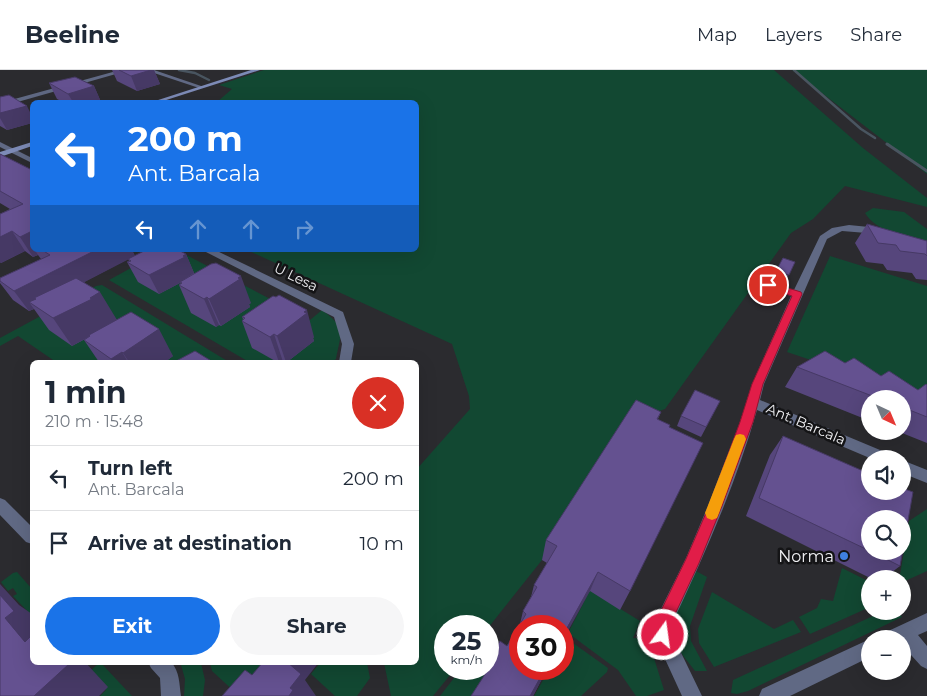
<!DOCTYPE html>
<meta charset="utf-8">
<style>
:root{--surface:#fff;--page:#f6f6f7;--text:#1f2937;--muted:#747a83;--line:#e0e1e3;--accent:#1a73e8}
body{margin:0;font-family:Montserrat,sans-serif;background:var(--page);color:var(--text);height:100vh;display:flex;flex-direction:column;font-size:19px;white-space:nowrap}
*{box-sizing:border-box;margin:0}
p{font-size:16px;color:var(--muted)}
.icon{flex:none;width:28px;height:28px;fill:none;stroke:currentColor;stroke-width:2;stroke-linecap:round;stroke-linejoin:round}
.map{position:relative;flex:1;overflow:hidden}
.details{position:absolute;left:30px;top:290px;width:389px;height:305px;display:flex;flex-direction:column;background:var(--surface);border-radius:8px;box-shadow:0 5px 20px #0002}
.details>*{flex:none}
.guide{position:absolute;left:30px;top:30px;width:389px;height:152px;border-radius:8px;box-shadow:0 5px 20px #0002;background:#1a73e8;color:#fff;overflow:hidden}
.needle{width:32px;rotate:136deg}
.buttons{position:absolute;left:861px;top:320px;display:grid;gap:10px}
.buttons a{display:grid;place-items:center;width:50px;height:50px;border-radius:50%;background:var(--surface);box-shadow:0 5px 20px #0002;font-size:25px}
.speed{position:absolute;left:434px;top:545px;display:flex;gap:10px;font-size:25px;font-weight:700;text-align:center}
.speed>*{display:grid;place-content:center;width:65px;height:65px;border-radius:50%;background:var(--surface);box-shadow:0 5px 20px #0002;line-height:1}
.speed small{font-size:12px;font-weight:400}
.speed .limit{border:8px solid #d22;background:#fff;color:#111}
.pin{position:absolute;display:grid;place-items:center;width:42px;height:42px;color:#fff;margin:-21px;border:2px solid #fff;border-radius:50%;box-shadow:0 1px 5px #0007}
.me{position:absolute;width:55px;margin:-28px;rotate:14deg;stroke-linejoin:round;filter:drop-shadow(0 0 4px #0008)}
.turn{display:flex;align-items:center;gap:18px;height:105px;padding:0 15px;font-size:22px}
.turn .icon{width:65px;height:65px;stroke-width:2.5}
.turn b{display:block;font-size:35px;line-height:42px}
.lanes{display:flex;align-items:center;height:48px;padding:0 15px;background:#0003;justify-content:center;gap:25px;direction:ltr}
.lanes .off{opacity:.35}
.round{display:grid;place-items:center;flex:none;width:52px;height:52px;border-radius:26px;background:var(--page)}
.headline{display:flex;align-items:center;justify-content:space-between;height:85px;padding:0 15px}
h1{font-size:30px;font-weight:700;line-height:38px}
.action{display:flex;gap:10px;margin-top:auto;padding:10px 15px}
.action a{flex:1;height:58px;border-radius:30px;background:var(--accent);color:#fff;font-size:20px;font-weight:700;line-height:58px;text-align:center}
.action a+a{background:var(--page);color:var(--text)}
ul{padding:0;list-style:none}
li{display:flex;align-items:center;gap:15px;height:65px;padding:0 15px;border-top:1px solid var(--line)}
li div{flex:1}
li b{display:block;font-size:19px}
li em{font-style:normal}
header{display:flex;align-items:center;gap:30px;box-sizing:border-box;height:70px;padding:0 25px;background:var(--surface);border-bottom:1px solid var(--line)}
header strong{font-size:24px}
nav{display:flex;gap:28px;margin-inline-start:auto;font-size:18px}
.map>svg:first-child{display:block}
.green{fill:#124832}
.lines{fill:none;stroke-linecap:round;stroke-linejoin:round}
.stream-far1{stroke:#495560;stroke-width:2.5}
.stream{stroke:#495560;stroke-width:3}
.street{fill:#606984;fill-rule:evenodd}
.secondary{fill:#7d8bb7;fill-rule:evenodd}
.wall{fill:#56467c}
.shaded-wall{fill:#463965}
.building{fill:#645190;stroke:#463965}
.route{fill:#e11d48;stroke:#92132f}
.slow{fill:#f59e0b}
.shop-dot{fill:#3f7fe0;stroke:#141416;stroke-width:2}
.labels{text-anchor:middle;dominant-baseline:central;stroke-width:5;stroke-linejoin:round;paint-order:stroke}
.street-label{font-size:14px;fill:#f0f0f3;stroke:#141416}
.near-poi-label{font-size:16px;fill:#f0f0f3;stroke:#141416;text-anchor:end}
</style>
<header>
<strong>Beeline</strong>
<nav><a>Map</a><a>Layers</a><a>Share</a></nav>
</header>
<div class="map">
<svg width="927" height="626" viewBox="0 0 927 626">
<rect width="100%" height="100%" fill="#2b2b2f"/>
<path class="green" d="M264 0H774L863 78 927 128V137L845 116 813 149 791 163 665 339 639 348 623 350 542 490 488 558 445 556V599H455L433 626H391L384 593 416 592V400L470 339 469 326 452 274 247 180H416V32H217L232 19 219 15Z
M792 0H927V104Z
M873 138 904 142 927 159V171C906 165 877 163 865 143Z
M164 180H177L310 250 322 240C347 259 341 261 336 289L331 292H249L109 210Z
M830 186 927 216V329L787 282Z
M102 215 229 292H56L18 266 0 276V268L96 216Z
M927 439V501L903 512 900 505 909 451Z
M842 498 870 512V537L810 564 799 547 817 538 821 529 833 531Z
M696 501 707 507 690 556 691 571 707 601H695C687 590 675 578 673 564 670 548 689 515 696 501Z
M17 502 32 519V546L13 526 17 524 13 518 8 521 1 512 13 503Z
M588 519 640 551 633 568 648 569 664 620 647 626H636L618 600 568 563 585 530Z
M712 522 774 559 793 550 801 562 714 597 699 573 698 559Z
M884 541H897L902 547 748 621 737 624 731 623 733 610Z
M566 568 608 598 607 602 581 626H534L546 605 542 601 544 599H562L563 574Z
M99 593H101L132 626H100L106 620 89 602Z
M183 593H201L205 610 203 626H184L185 609 181 595Z
M210 593H263L236 623 212 601Z
M320 593H367L370 608 357 626H335L311 604Z
M461 599H479L486 604 479 626H440Z"/>
<g class="lines">
<path class="stream-far1" d="M179 0 195 3 209 10
M794 0 861 59 875 68
M887 74 889 75"/>
<path class="stream" d="M887 74 927 101"/>
<path class="street" d="M120 0H130L0 37V33Z
M145 0H154L204 17 199 18Z
M0 72 32 88V93L0 77Z
M849 155 879 158 884 161 879 164 842 161 827 169 764 314 760 330 892 385 894 389H872L757 340C736 414 704 486 671 556L672 564 702 626H682L654 565 653 555 686 488 708 436 740 352 752 314 791 226 764 217 763 215 768 212 794 220 820 166 832 158Z
M202 180H215L343 242 354 274 351 292H339L342 274 334 247Z
M902 390 927 400V413L902 403Z
M0 428 5 430 32 457V474L26 472 0 445Z
M927 543V561L918 565 927 576V599L921 596 902 575V569H881L884 563Z
M870 569V587L790 626H759L762 619Z
M148 592H171C180 602 179 613 181 626H161L160 608 151 598Z"/>
<path class="secondary" d="M251 0H260L160 32H152Z
M32 72V76L0 87V82Z"/>
</g>
<path class="wall" d="M112 0H154L160 14 137 21 117 11Z
M49 13 94 16 101 32H63L57 29Z
M0 27 32 46V53L7 60 0 56Z
M0 84 32 100V180H132L135 186 186 184 194 203 251 233 249 234 250 237 221 256 219 255 216 257 191 243 179 215 181 214 180 213 159 224 138 212 127 192 129 191 128 189 84 212 117 250 173 286 165 292H99L84 270 89 267 72 276 49 260 34 239 29 241 13 230 0 213V208L41 189 38 185 33 187 25 181 1 193 0 192V144L10 139 0 133Z
M867 154 927 171V210L916 209 912 203 887 200 883 194 866 192 855 173Z
M783 188 795 192 783 215 771 211Z
M242 247 314 267 313 268 314 271 287 292H277L252 278 242 251 243 249Z
M845 293 918 320 927 315V373L897 361H902V329H870V351L785 317 797 297Z
M720 331 701 367 677 356 681 346Z
M661 342 658 349 669 357 630 521 620 540 590 521 562 556H520L544 605 533 626H471L484 606V599H488V591L507 576 520 554 523 541 531 527 534 515 547 493 542 490 546 470Z
M783 366 900 496 883 509H872L746 446 770 385Z"/>
<path class="shaded-wall" d="M151 0H154L160 14 137 21 131 6Z
M94 16 101 32H73L68 24Z
M27 36 32 46V53L7 60 0 48V43Z
M12 161 25 181 1 193 0 192V167Z
M32 161V174L30 172 32 177V180H35L38 185 33 187 20 167Z
M96 180H132L135 186 40 235 34 228 40 235 29 232 34 239 29 241 14 221Z
M186 184 194 203 180 212V213L159 224 149 205Z
M241 206 251 233 249 234 250 237 221 256 209 229Z
M100 222 117 250 89 265 90 266 72 276 53 248Z
M207 227 219 255 216 257 204 229Z
M307 240 314 267 313 268 314 271 287 292H286L277 266Z
M159 259 173 286 165 292H129L123 283Z
M274 264 283 292H279L270 267Z
M122 282 128 292H113L111 289Z
M598 502 590 521 562 572V567Z
M0 514 19 535 32 544V576L25 572 5 548 0 529Z
M68 592H85L108 617 99 626H34Z
M286 592H319L305 610 316 626H289L290 618Z
M545 599H547L544 605 533 626H530Z"/>
<path class="building" d="M119 0H151L131 6Z
M75 7 94 16 68 24 49 13Z
M9 25 27 36 0 43V27Z
M0 84 32 100V161L20 167 12 161 0 167V144L23 134 0 121Z
M867 154 927 171V186L925 184 900 181 896 175 878 173Z
M42 180H96L14 221 0 211V208L50 185Z
M146 180H178L186 184 183 186 185 187 149 205 127 192 131 191 128 189Z
M783 188 795 192 789 205 776 201Z
M216 193 241 206 238 208 240 209 209 229 207 227 204 229 179 215 182 213 180 212 211 194Z
M76 208 100 222 90 228 92 229 53 248 29 232 36 229 34 228Z
M279 225 307 240 304 242 307 243 277 266 274 264 270 267 242 251 245 248 242 247 273 226 276 227Z
M131 242 159 259 123 283 122 282 111 289 84 270 90 266 89 265Z
M195 281 213 292H175L178 290Z
M825 281 845 293 854 288 881 306 889 301 918 320 926 314 927 315V347L902 337V329H880L797 297Z
M695 320 720 331 706 357 681 346Z
M636 330 661 342 657 349 670 355 669 357 703 373 630 521 598 502 562 567V556H520V599H545L530 626H471L489 598 488 597V591L500 571 507 576 526 544 523 541 537 517 534 515 557 476 546 470Z
M783 366 870 404V421H902V418L913 422 900 496 870 481H902V449H870V481L759 428Z
M0 525 14 541 5 548 25 572 32 565V592H68L69 594 34 626H0Z
M263 592H287L301 604 290 618 293 620 289 626H222L245 600 252 605Z"/>
<path class="route" d="M768 212 801 222 802 224 763 314 753 352 722 436 699 493 670 555 671 565 669 571 663 573 657 571 654 555 686 489 709 436 740 352 752 314 792 226 765 217V213Z"/>
<path class="slow" d="M740 364 744 365 746 369 719 443 717 448 712 450 707 448 705 443 734 369 736 365Z"/>
<circle class="shop-dot" cx="844" cy="486" r="5"/>
<g class="labels">
<g class="street-label">
<text transform="translate(296 207) rotate(26)">U Lesa</text>
<text transform="translate(806 354) rotate(23)">Ant. Barcala</text>
</g>
<g class="near-poi-label">
<text x="834" y="486">Norma</text>
</g>
</g>
</svg>
<div class="buttons">
<a><svg class="needle" viewBox="-14 -14 28 28"><path d="M0-13l5 13h-10z" fill="#e53935"/><path d="M0 13l5-13h-10z" fill="#747a83"/></svg></a>
<a><svg class="icon" aria-label="sound" viewBox="0 0 24 24"><path d="M4 9h4l5-4v14l-5-4H4zM17 9q2 3 0 6"/></svg></a>
<a><svg class="icon" aria-label="search" viewBox="0 0 24 24"><circle cx="10" cy="10" r="6"/><path d="M15 15l6 6"/></svg></a>
<a>+</a>
<a>−</a>
</div>
<div class="speed"><div>25<small>km/h</small></div><div class="limit">30</div></div>
<div class="pin" style="left:768px;top:215px;background:#d93025"><svg class="icon" aria-label="arrive" viewBox="0 0 24 24"><path d="M6 21V4h12l-3 4 3 4H6"/></svg></div>
<svg class="me" style="left:663px;top:565px" viewBox="-20 -20 40 40"><circle r="17" fill="#e11d48" stroke="#fff" stroke-width="3"/><path d="M0-11L8 9 0 5-8 9z" fill="#fff"/></svg>
<div class="guide">
<div class="turn"><svg class="icon" aria-label="left" viewBox="0 0 24 24"><path d="M17 20v-9H6M10 6l-5 5 5 5"/></svg><div><b>200 m</b>Ant. Barcala</div></div>
<div class="lanes"><svg class="icon" aria-label="left" viewBox="0 0 24 24"><path d="M17 20v-9H6M10 6l-5 5 5 5"/></svg><svg class="icon off" aria-label="ahead" viewBox="0 0 24 24"><path d="M12 20V5M6 11l6-6 6 6"/></svg><svg class="icon off" aria-label="ahead" viewBox="0 0 24 24"><path d="M12 20V5M6 11l6-6 6 6"/></svg><svg class="icon off" aria-label="right" viewBox="0 0 24 24"><path d="M7 20v-9h11M14 6l5 5-5 5"/></svg></div>
</div>
<section class="details">
<div class="headline"><div><h1>1 min</h1><p>210 m · 15:48</p></div><a class="round" style="background:#d93025;color:#fff"><svg class="icon" aria-label="close" viewBox="0 0 24 24"><path d="M6 6l12 12M18 6L6 18"/></svg></a></div>
<ul>
<li><svg class="icon" aria-label="left" viewBox="0 0 24 24"><path d="M17 20v-9H6M10 6l-5 5 5 5"/></svg><div><b>Turn left</b><p>Ant. Barcala</p></div><em>200 m</em></li>
<li><svg class="icon" aria-label="arrive" viewBox="0 0 24 24"><path d="M6 21V4h12l-3 4 3 4H6"/></svg><div><b>Arrive at destination</b></div><em>10 m</em></li>
</ul>
<div class="action"><a>Exit</a><a>Share</a></div>
</section>
</div>
